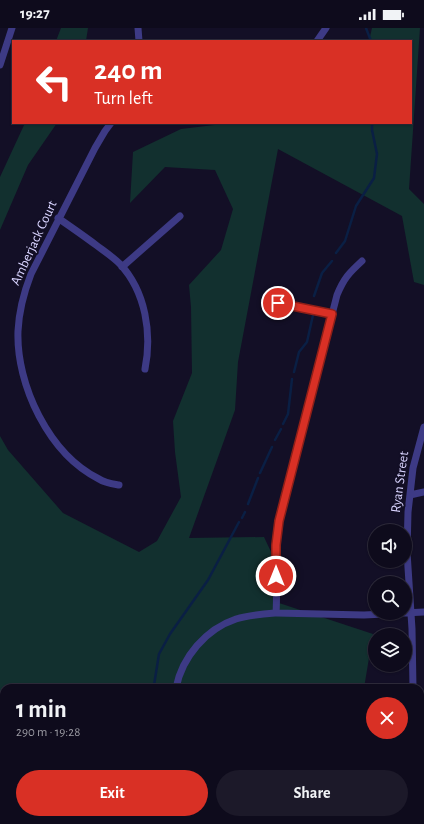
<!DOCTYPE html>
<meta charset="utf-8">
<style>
:root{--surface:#0e0b1c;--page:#1c1929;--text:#f1f3f6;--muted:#9b9ba3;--line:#2e2b3b;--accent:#d93025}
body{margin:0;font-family:"Alegreya Sans",sans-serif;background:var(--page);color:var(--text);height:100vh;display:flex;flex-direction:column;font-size:15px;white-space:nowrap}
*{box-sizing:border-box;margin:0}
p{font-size:13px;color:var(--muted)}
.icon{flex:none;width:22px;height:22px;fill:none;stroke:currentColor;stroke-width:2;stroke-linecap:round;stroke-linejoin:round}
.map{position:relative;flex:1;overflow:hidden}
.drawer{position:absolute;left:0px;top:656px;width:424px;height:140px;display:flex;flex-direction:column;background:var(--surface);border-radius:12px 12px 0 0;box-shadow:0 1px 3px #0004,0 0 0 1px var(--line)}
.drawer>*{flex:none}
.hud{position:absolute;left:12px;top:12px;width:400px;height:84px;border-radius:0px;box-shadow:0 1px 3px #0004,0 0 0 1px var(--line);background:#d93025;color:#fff;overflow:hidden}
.tools{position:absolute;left:368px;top:496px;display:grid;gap:8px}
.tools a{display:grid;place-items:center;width:44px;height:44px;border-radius:50%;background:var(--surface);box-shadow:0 1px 3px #0004,0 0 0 1px var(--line);font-size:20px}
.pin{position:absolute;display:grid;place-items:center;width:34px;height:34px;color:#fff;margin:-17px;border:2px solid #fff;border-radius:50%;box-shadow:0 1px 4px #0007}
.me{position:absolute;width:44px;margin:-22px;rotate:0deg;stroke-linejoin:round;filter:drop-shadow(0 0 3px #0008)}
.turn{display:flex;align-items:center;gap:14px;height:84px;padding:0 16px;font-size:18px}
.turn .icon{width:52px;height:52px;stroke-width:2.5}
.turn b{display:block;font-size:28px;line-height:34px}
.round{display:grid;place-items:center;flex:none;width:42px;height:42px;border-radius:21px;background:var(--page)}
.headline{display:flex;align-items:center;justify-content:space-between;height:68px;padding:0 16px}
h1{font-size:24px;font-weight:600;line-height:30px}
.primary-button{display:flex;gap:8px;margin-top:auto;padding:8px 16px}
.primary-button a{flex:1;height:46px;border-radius:24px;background:var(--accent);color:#fff;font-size:16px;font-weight:600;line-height:46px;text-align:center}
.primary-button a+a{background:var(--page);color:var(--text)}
.status{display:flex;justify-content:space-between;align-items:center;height:28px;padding:0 20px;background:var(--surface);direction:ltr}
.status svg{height:11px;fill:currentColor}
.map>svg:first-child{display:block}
.green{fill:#12302f}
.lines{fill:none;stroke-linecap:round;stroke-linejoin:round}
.stream{stroke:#0a1f44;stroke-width:2.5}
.service{stroke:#3d3a85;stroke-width:3.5}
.minor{stroke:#3d3a85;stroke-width:7}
.route-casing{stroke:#8d1f18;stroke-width:10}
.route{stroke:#d93025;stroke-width:7}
.labels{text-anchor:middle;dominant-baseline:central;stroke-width:4;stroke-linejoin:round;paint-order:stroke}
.street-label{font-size:14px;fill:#d9d4ff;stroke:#130f26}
</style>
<div class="status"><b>19:27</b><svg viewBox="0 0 49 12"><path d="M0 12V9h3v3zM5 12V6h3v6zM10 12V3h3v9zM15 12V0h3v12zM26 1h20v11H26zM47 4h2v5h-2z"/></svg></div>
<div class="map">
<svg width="424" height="796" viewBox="0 0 424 796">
<rect width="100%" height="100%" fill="#130f26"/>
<path class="green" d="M61 0H88L86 13H56Z
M372 0H420L409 161 424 176V257L414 254 402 188 278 121 238 334 235 382 189 510 264 509 281 545 279 575 373 606 364 660H4V721L0 713V408L8 422 63 485 139 524 157 513 181 469 175 424 173 393 192 345 191 279 189 257 221 222 233 181 215 142 165 139 130 175 133 124 181 101 231 95H411V13H369Z
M25 95H57L28 137 0 202V149Z
M50 792H352L353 796H52Z"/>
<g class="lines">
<path class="stream" d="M366 0 371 13
M336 225 345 213 356 178 374 150 377 126 372 102V95
M314 268 322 245 332 233
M294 344 299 324 307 314 313 287
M283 396 288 386 292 351
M275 412 281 401
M260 445 272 419
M248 476 258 450
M242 490 245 484
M156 660 154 657 159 626 170 606 208 552 239 494
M196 792V796"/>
<path class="service" d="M278 275 332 286"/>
<path class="minor" d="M138 0 139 13
M317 13 326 0
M0 37 12 0
M111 95 105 103 95 120 31 246C24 264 19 283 18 303 16 357 49 426 99 451 105 455 113 456 119 457
M58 190C71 199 84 208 96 217 104 223 113 229 120 236 146 264 152 306 145 341
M122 239 180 188
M410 467 424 464
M276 585C278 554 274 523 279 493L337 267C344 250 349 245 362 233
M176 660C182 629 206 601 236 591 249 587 263 586 276 585L364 587 424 584
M413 660 412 601 407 524 408 484 413 440 424 399
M0 720 4 730
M420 749H424
M50 792 53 796
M414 792V796
M9 796 14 792
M145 796 148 792"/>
</g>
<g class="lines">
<g class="route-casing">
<path id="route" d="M276 548V517L279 493 332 286 278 275"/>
</g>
<use href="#route" class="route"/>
</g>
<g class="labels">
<g class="street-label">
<text transform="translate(34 215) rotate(-65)">Amberjack Court</text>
<text transform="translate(400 454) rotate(-82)">Ryan Street</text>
</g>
</g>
</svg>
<div class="tools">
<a><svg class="icon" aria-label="sound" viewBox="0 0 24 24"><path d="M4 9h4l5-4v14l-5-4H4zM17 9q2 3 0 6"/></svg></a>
<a><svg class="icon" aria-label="search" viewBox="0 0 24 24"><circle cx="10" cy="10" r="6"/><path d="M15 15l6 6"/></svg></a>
<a><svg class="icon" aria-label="layers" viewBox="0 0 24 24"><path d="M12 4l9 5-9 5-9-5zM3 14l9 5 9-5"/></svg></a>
</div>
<div class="pin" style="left:278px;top:275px;background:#d93025"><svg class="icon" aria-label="arrive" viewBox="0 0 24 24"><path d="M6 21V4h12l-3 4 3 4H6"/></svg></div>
<svg class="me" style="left:276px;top:548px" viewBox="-20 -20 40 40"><circle r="17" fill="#d93025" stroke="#fff" stroke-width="3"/><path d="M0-11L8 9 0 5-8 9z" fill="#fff"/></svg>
<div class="hud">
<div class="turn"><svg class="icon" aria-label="left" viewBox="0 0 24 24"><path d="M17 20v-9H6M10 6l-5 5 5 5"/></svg><div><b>240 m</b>Turn left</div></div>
</div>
<section class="drawer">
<div class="headline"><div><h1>1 min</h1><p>290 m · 19:28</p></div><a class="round" style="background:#d93025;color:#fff"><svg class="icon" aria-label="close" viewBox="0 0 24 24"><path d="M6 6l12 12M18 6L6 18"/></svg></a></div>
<div class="primary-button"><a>Exit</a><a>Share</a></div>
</section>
</div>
